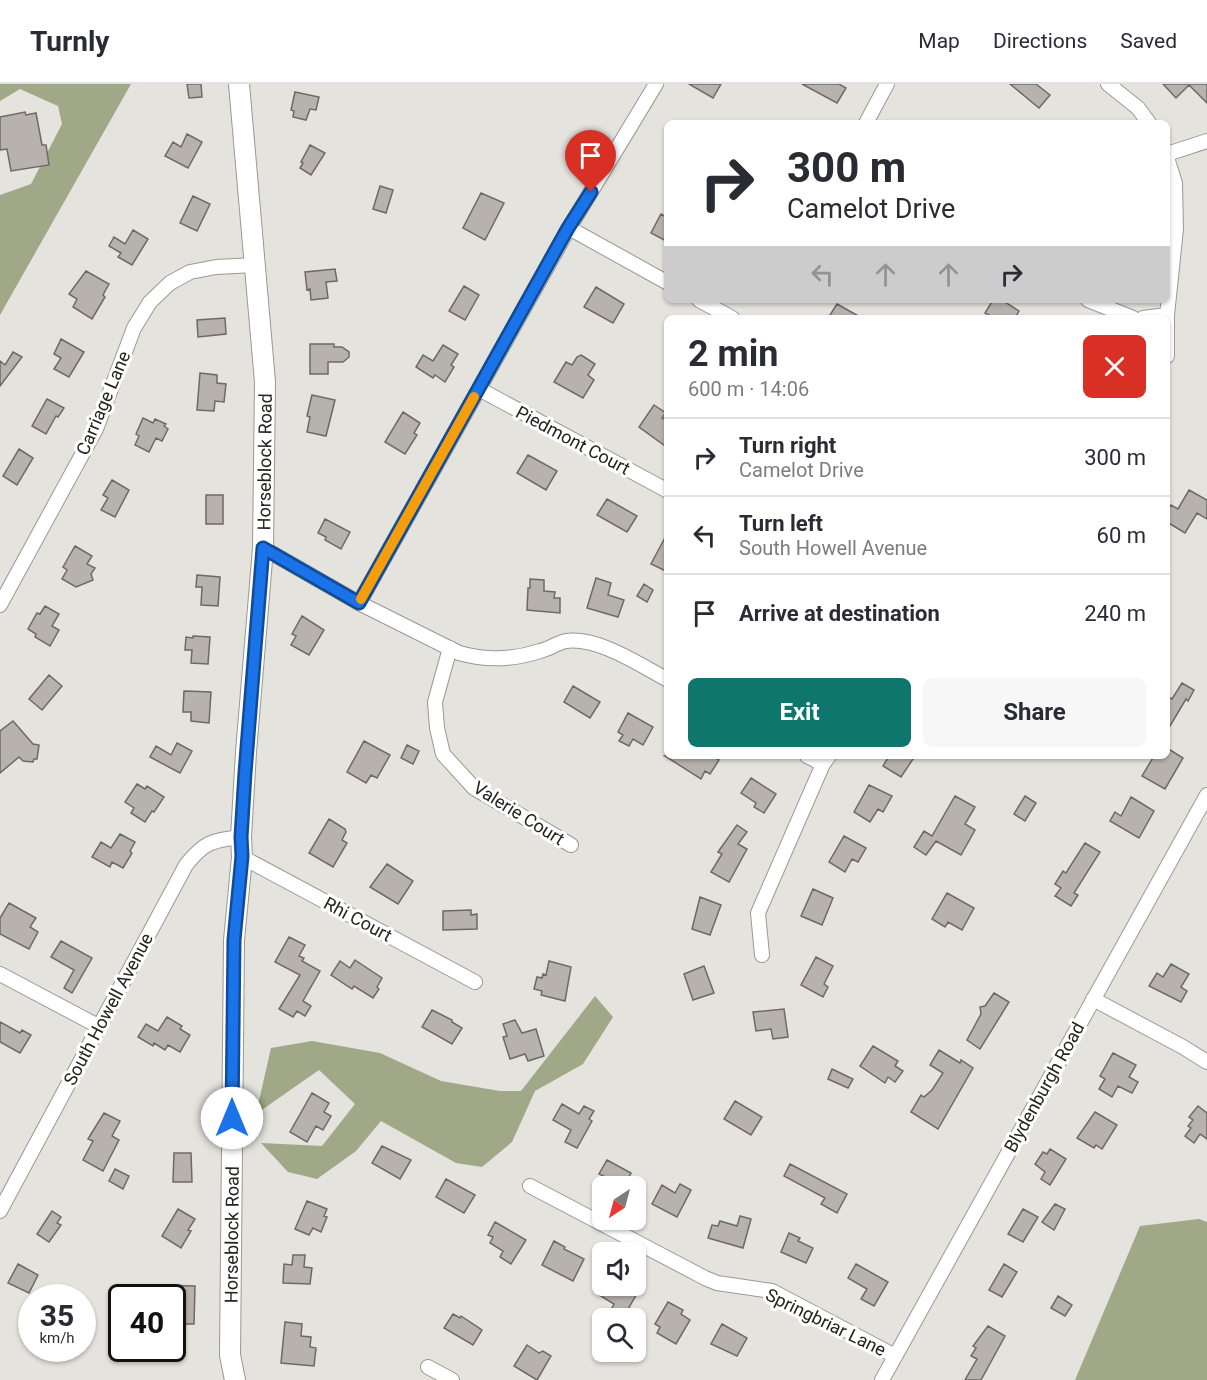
<!DOCTYPE html>
<meta charset="utf-8">
<style>
:root{--surface:#fff;--page:#f7f7f7;--text:#2b2b33;--muted:#7c7c81;--line:#e1e1e2;--accent:#0f766e}
body{margin:0;font-family:Roboto,sans-serif;background:var(--page);color:var(--text);height:100vh;display:flex;flex-direction:column;font-size:22px;white-space:nowrap}
*{box-sizing:border-box;margin:0}
p{font-size:20px;color:var(--muted)}
.icon{flex:none;width:33px;height:33px;fill:none;stroke:currentColor;stroke-width:2;stroke-linecap:round;stroke-linejoin:round}
.map{position:relative;flex:1;overflow:hidden}
.panel{position:absolute;left:664px;top:231px;width:506px;height:444px;display:flex;flex-direction:column;background:var(--surface);border-radius:9px;box-shadow:0 2px 4px #0004}
.panel>*{flex:none}
.hud{position:absolute;left:664px;top:36px;width:506px;height:183px;border-radius:9px;box-shadow:0 2px 4px #0004;background:#fff;color:var(--text);overflow:hidden}
.needle{width:39px;rotate:216deg}
.controls{position:absolute;left:592px;top:1092px;display:grid;gap:12px}
.controls a{display:grid;place-items:center;width:54px;height:54px;border-radius:9px;background:var(--surface);box-shadow:0 2px 4px #0004;font-size:30px}
.speed{position:absolute;left:18px;top:1200px;display:flex;gap:12px;font-size:30px;font-weight:700;text-align:center}
.speed>*{display:grid;place-content:center;width:78px;height:78px;border-radius:50%;background:var(--surface);box-shadow:0 2px 4px #0004;line-height:1}
.speed small{font-size:15px;font-weight:400}
.speed .limit{border:3px solid #111;border-radius:9px;background:#fff;color:#111}
.pin{position:absolute;display:grid;place-items:center;width:51px;height:51px;color:#fff;margin:-62px -26px;border-radius:50% 50% 50% 0;rotate:-45deg;box-shadow:0 0 6px #0007}
.pin .icon{rotate:45deg}
.me{position:absolute;width:66px;margin:-33px;rotate:0deg;stroke-linejoin:round;filter:drop-shadow(0 0 4px #0008)}
.turn{display:flex;align-items:center;gap:21px;height:126px;padding:0 24px;font-size:27px}
.turn .icon{width:78px;height:78px;stroke-width:2.5}
.turn b{display:block;font-size:42px;line-height:51px}
.lanes{display:flex;align-items:center;height:57px;padding:0 24px;background:#0003;justify-content:center;gap:30px;direction:ltr}
.lanes .off{opacity:.35}
.round{display:grid;place-items:center;flex:none;width:63px;height:63px;border-radius:9px;background:var(--page)}
.head{display:flex;align-items:center;justify-content:space-between;height:102px;padding:0 24px}
h1{font-size:36px;font-weight:700;line-height:45px}
.cta{display:flex;gap:12px;margin-top:auto;padding:12px 24px}
.cta a{flex:1;height:69px;border-radius:9px;background:var(--accent);color:#fff;font-size:24px;font-weight:700;line-height:69px;text-align:center}
.cta a+a{background:var(--page);color:var(--text)}
ul{padding:0;list-style:none}
li{display:flex;align-items:center;gap:18px;height:78px;padding:0 24px;border-top:2px solid var(--line)}
li div{flex:1}
li b{display:block;font-size:22px}
li em{font-style:normal}
header{display:flex;align-items:center;gap:36px;box-sizing:border-box;height:84px;padding:0 30px;background:var(--surface);border-bottom:2px solid var(--line)}
header strong{font-size:28px}
nav{display:flex;gap:33px;margin-inline-start:auto;font-size:21px}
.map>svg:first-child{display:block}
.forest{fill:#a0a888}
.building{fill:#b8b2af;stroke:#6e6966;stroke-width:1.5}
.lines{fill:none;stroke-linecap:round;stroke-linejoin:round}
.street-casing{stroke:#9a9994;stroke-width:16}
.secondary-casing{stroke:#9a9994;stroke-width:22}
.street{stroke:#fff;stroke-width:14}
.secondary{stroke:#fff;stroke-width:20}
.route-casing{stroke:#114b97;stroke-width:15}
.route{stroke:#1a73e8;stroke-width:10}
.slow{stroke:#f59e0b;stroke-width:10}
.labels{text-anchor:middle;dominant-baseline:central;stroke-width:6;stroke-linejoin:round;paint-order:stroke}
.street-label{font-size:18px;fill:#232320;stroke:#fff}
</style>
<header>
<strong>Turnly</strong>
<nav><a>Map</a><a>Directions</a><a>Saved</a></nav>
</header>
<div class="map">
<svg width="1207" height="1296" viewBox="0 0 1207 1296">
<rect width="100%" height="100%" fill="#e4e3dd"/>
<path class="forest" d="M0 0H131L0 231V111L31 100 62 40 58 22 20 5 0 17Z
M595 912 613 933 583 980 535 1007 512 1058 482 1083 456 1079 381 1037 356 1067 317 1095 288 1088 261 1059 322 1062 355 1020 319 986 256 1030 271 964 312 957 380 969 441 997 500 1007H521Z
M1199 1135 1207 1138V1296H1075L1140 1142Z"/>
<path class="building" d="M187 0H201L202 13 189 14Z
M689 0H721L713 14Z
M802 0H839L846 4 837 19Z
M1010 0H1036L1050 11 1039 24Z
M1163 0H1207V19L1189 1 1176 14Z
M295 8 319 13 316 26 310 25 306 36 293 33 294 27 291 26Z
M25 28 26 31 36 29 42 61H46L49 81 11 87 7 65 0 66V33Z
M187 50 202 58 188 84 165 72 173 58 181 63Z
M310 61 325 69 311 91 300 84 303 79 301 78Z
M380 102 393 106 386 129 373 125Z
M481 109 504 119 485 156 463 144Z
M193 112 210 120 197 147 180 139Z
M661 130 668 134V158L651 149Z
M133 146 148 155 132 181 118 173 121 169 109 162 114 153 125 160Z
M335 185 337 197 326 198 328 214 311 216 310 205 307 206 305 188Z
M86 187 109 200 103 211 105 213 92 235 73 223 77 215 69 210Z
M464 202 479 211 465 236 449 227Z
M596 203 624 220 613 239 584 223Z
M993 216H1002L1019 227 1015 234H994L985 229Z
M837 220 862 234H828Z
M225 234 226 250 198 253 197 236Z
M61 255 84 268 69 293 54 285 61 274 54 270Z
M310 260H334V263H342L349 268V273L343 278H328V290H310Z
M443 261 458 270 451 281 454 283 445 298 435 291 433 294 416 283 423 271 433 277Z
M13 268 22 273 0 302V277L5 281Z
M581 271 595 280 588 291 594 296 583 314 554 298 566 278 572 281 577 273Z
M200 289 217 291V299L226 300 224 318 215 317 214 327 197 326Z
M312 311 335 316 326 352 307 348 310 333 307 332Z
M47 315 64 324 58 333 56 332 46 350 32 342Z
M654 321 666 329 662 334 668 337V364L639 343Z
M403 328 420 339 414 349 417 351 405 370 385 358Z
M143 334 153 339 155 335 166 340 164 342 168 345 162 357 156 354 149 368 135 361 139 352 136 350Z
M19 365 33 374 17 401 3 392Z
M528 371 557 387 546 406 517 389Z
M112 396 129 406 115 433 101 426 108 414 103 411Z
M1189 406 1207 416V435L1197 429 1185 449 1167 438V428L1171 421 1178 425Z
M206 411H223V440H206Z
M607 415 637 432 627 448 597 431Z
M325 435 350 448 341 465 325 456 326 453 318 449Z
M668 448V488L651 480Z
M75 462 92 472 87 480 95 484 91 490 93 496 76 503 62 495 67 486 63 483Z
M197 491 220 493 218 522 201 521 202 503H196Z
M596 494 611 499 608 511 624 516 618 533 587 524Z
M530 495 544 496V507L555 508 554 514H560V529L527 526 528 504H530Z
M644 500 653 506 647 518 637 512Z
M45 522 59 530 52 542 59 546 50 562 35 553 36 550 28 545 37 529 40 530Z
M302 532 324 546 309 571 291 561 296 552 292 550Z
M193 552 210 553 208 580 191 579 192 566H185L186 553 193 554Z
M49 591 62 602 42 626 29 615Z
M1182 599 1194 606 1188 617 1186 615 1167 647V612L1172 615Z
M573 602 600 618 590 634 564 618Z
M184 607 211 608 209 639 191 637V628H183Z
M628 629 653 643 643 661 633 655 629 662 619 657 623 651 618 648Z
M13 637 33 660 39 661 37 675H34L33 678 23 677 19 673 0 689V647Z
M364 657 390 671 377 694 371 691 366 699 347 688Z
M177 659 192 667 180 689 150 673 156 662 171 671Z
M407 661 419 667 413 680 401 674Z
M1167 664 1183 674 1165 705 1142 692 1154 672H1167Z
M665 672H712L719 676 710 690 705 687 701 695Z
M889 672H915L901 693 883 682Z
M751 694 776 710 764 729 754 723 756 719 741 709Z
M137 700 145 705 147 702 164 713 154 728 152 727 145 738 131 729 134 724 125 718Z
M869 701 892 712 883 728 878 725 870 738 854 728Z
M955 712 975 723 965 740 975 746 961 771 936 757 926 771 914 763 924 747 932 752Z
M1025 712 1036 719 1025 737 1014 730Z
M1131 713 1154 727 1139 754 1110 737 1115 728 1121 732Z
M329 735 345 745 346 748 342 756 347 759 333 783 309 769Z
M737 741 747 748 738 760 747 765 729 798 711 788 722 770 718 768Z
M120 750 135 758 130 767 132 769 123 784 112 778 110 783 92 773 101 758 111 764Z
M844 752 866 764 858 778 852 775 845 788 829 778Z
M1085 759 1100 768 1074 809 1078 811 1071 822 1055 812 1061 804 1055 800 1063 787 1066 789Z
M387 780 413 797 398 820 370 803Z
M813 805 833 814 822 841 801 832Z
M947 809 974 824 962 846 948 838 945 843 932 835Z
M700 813 721 821 710 851 692 845Z
M9 819 36 834 30 843 38 848 29 865 0 850V834Z
M471 826V831L477 830V845L443 846V827Z
M289 853 305 861 299 872 304 874 302 877 320 887 303 917 311 922 305 932 297 927 293 933 279 925 300 891 275 878Z
M61 857 92 874 72 909 64 904 74 886 51 873Z
M816 873 833 882 824 900 828 903 823 913 801 901Z
M355 876 382 894 377 903 379 905 373 914 354 902 352 905 331 891 340 877 350 884Z
M549 877 571 883 565 917 541 911 542 907 534 905 537 893 542 894 543 890 546 891Z
M1171 880 1189 890 1181 903 1187 907 1181 918 1149 902 1157 889 1163 893Z
M704 882 714 909 693 916 684 890Z
M994 909 1009 918 980 965 967 956 981 930 980 923 985 922Z
M784 925 788 953 773 955 771 945 756 947 753 928Z
M432 926 452 936V938L462 944 452 960 422 943Z
M167 933 182 942 180 945 190 951 180 968 168 961 165 966 154 959 153 962 138 953 146 940 158 947Z
M515 936 522 949 536 945 544 972 528 977 525 970 510 975 503 953 507 952 503 940Z
M0 938 20 949 22 946 31 951 20 969 0 958Z
M873 962 898 977 895 982 903 987 895 998 888 993 885 999 860 982Z
M939 966 960 979 961 976 973 984 938 1045 911 1028 921 1011 924 1013 932 1006 943 989 930 981Z
M1113 969 1136 981 1129 993 1138 998 1132 1009 1118 1002 1112 1013 1099 1005 1105 995 1100 992Z
M832 985 853 995 848 1004 828 995Z
M312 1009 329 1019 324 1028 331 1032 323 1046 316 1042 307 1058 290 1048Z
M735 1017 762 1033 751 1051 724 1035Z
M562 1020 579 1030 584 1022 594 1027 589 1035 592 1037 577 1064 565 1058 571 1046 553 1036Z
M1198 1022 1207 1029V1055L1200 1050 1194 1059 1185 1052 1191 1044 1188 1042 1193 1036 1189 1033Z
M1095 1028 1117 1041 1102 1065 1096 1061 1094 1064 1077 1054Z
M104 1029 120 1037 112 1052 119 1056 103 1087 83 1076 93 1057 88 1055Z
M382 1062 411 1076 400 1095 372 1079Z
M1050 1065 1066 1075 1050 1101 1041 1095 1045 1088 1035 1080 1043 1068 1047 1070Z
M174 1069H191L192 1098H173Z
M607 1076 631 1089 624 1102 599 1090Z
M790 1080 847 1110 837 1129 821 1120 825 1114 784 1092Z
M115 1085 129 1092 123 1105 109 1097Z
M446 1095 475 1111 464 1129 436 1113Z
M680 1100 691 1106 677 1133 652 1120 662 1101 675 1109Z
M307 1117 327 1125 324 1132 327 1133 321 1148 313 1144 309 1151 295 1145Z
M1055 1120 1065 1125 1054 1146 1042 1138Z
M178 1125 195 1135 188 1146 191 1147 181 1164 162 1152Z
M1023 1125 1038 1133 1023 1158 1008 1150Z
M52 1127 61 1133 57 1139 61 1141 49 1158 37 1150Z
M740 1132 751 1135 743 1164 708 1154 712 1141 718 1142 720 1137 737 1142Z
M495 1138 526 1156 511 1180 500 1173 503 1167 490 1159 493 1153 488 1151Z
M789 1149 800 1154 798 1157 813 1164 806 1179 781 1168Z
M554 1157 565 1163 564 1165 584 1175 573 1197 542 1181Z
M293 1171H305L304 1183 312 1184 310 1200 283 1199 284 1180 292 1181Z
M18 1180 38 1191 29 1209 8 1199Z
M856 1180 888 1198 874 1222 861 1215 867 1205 848 1194Z
M1004 1180 1017 1188 1002 1213 989 1206Z
M157 1201 195 1202 194 1240H181V1221H172V1214H157Z
M600 1202H632L639 1206 623 1234H618L617 1229 611 1226 614 1220 596 1209Z
M1058 1212 1072 1221 1065 1232 1051 1224Z
M668 1218 683 1226 681 1230 690 1236 676 1260 657 1249 660 1243 655 1240Z
M453 1230 460 1234 461 1232 482 1246 473 1261 444 1244Z
M285 1238 302 1240 301 1252 311 1253 310 1263 316 1264 314 1282 281 1279Z
M722 1240 747 1254 737 1272 711 1260Z
M988 1242 1005 1252 981 1296H965L977 1275 971 1272 976 1264 973 1262Z
M527 1261 539 1269 543 1267 551 1272 537 1296 514 1282Z"/>
<g class="lines">
<g class="street-casing">
<path id="street" d="M1108 0 1138 24 1149 39
M866 39 887 0
M1167 70 1207 57
M1167 74 1175 99 1176 145 1167 231V272
M569 144 668 199
M699 216 732 234
M1088 216 1133 234
M1143 234 1167 231
M479 305 668 407
M263 464 359 519 459 569C487 577 513 576 540 567 549 565 557 559 566 557 599 553 640 581 668 596
M359 519 569 144 656 0
M0 521 96 345 134 244 150 218 170 199 190 188 216 183 255 181
M450 564 435 618 437 644 443 670 474 704 571 761
M807 672 823 680
M242 773 475 898
M762 871 758 829 823 680 829 672
M0 890 98 942
M1093 915 1183 963 1207 978
M530 1102 705 1194 717 1199 772 1207 895 1272
M0 1127 186 781C204 758 213 756 241 753
M428 1283 452 1296
M882 1296 1207 711"/>
</g>
<g class="secondary-casing">
<g id="secondary">
<path id="s1" d="M235 1296 230 1271 234 856 242 773 241 753 246 668 263 464 265 298 239 0"/>
</g>
</g>
<use href="#street" class="street"/>
<use href="#secondary" class="secondary"/>
</g>
<g class="lines">
<g class="route-casing">
<path id="route" d="M232 1034 234 856 242 772 241 753 245 689 263 464 359 519 568 144 591 108"/>
</g>
<use href="#route" class="route"/>
<path class="slow" d="M361 515 474 313"/>
</g>
<g class="labels">
<g class="street-label">
<text transform="translate(103 319) rotate(-67)">Carriage Lane</text>
<text transform="translate(573 356) rotate(28)">Piedmont Court</text>
<text stroke="none"><textPath href="#s1" startOffset="920">Horseblock Road</textPath></text>
<text transform="translate(519 729) rotate(32)">Valerie Court</text>
<text transform="translate(358 835) rotate(28)">Rhi Court</text>
<text transform="translate(108 925) rotate(-62)">South Howell Avenue</text>
<text transform="translate(1044 1003) rotate(-61)">Blydenburgh Road</text>
<text stroke="none"><textPath href="#s1" startOffset="146">Horseblock Road</textPath></text>
<text transform="translate(826 1238) rotate(26)">Springbriar Lane</text>
</g>
</g>
</svg>
<div class="controls">
<a><svg class="needle" viewBox="-14 -14 28 28"><path d="M0-13l5 13h-10z" fill="#e53935"/><path d="M0 13l5-13h-10z" fill="#7c7c81"/></svg></a>
<a><svg class="icon" aria-label="sound" viewBox="0 0 24 24"><path d="M4 9h4l5-4v14l-5-4H4zM17 9q2 3 0 6"/></svg></a>
<a><svg class="icon" aria-label="search" viewBox="0 0 24 24"><circle cx="10" cy="10" r="6"/><path d="M15 15l6 6"/></svg></a>
</div>
<div class="speed"><div>35<small>km/h</small></div><div class="limit">40</div></div>
<div class="pin" style="left:591px;top:108px;background:#d93025"><svg class="icon" aria-label="arrive" viewBox="0 0 24 24"><path d="M6 21V4h12l-3 4 3 4H6"/></svg></div>
<svg class="me" style="left:232px;top:1034px" viewBox="-20 -20 40 40"><circle r="19" fill="#fff"/><path d="M0-13L10 11 0 6-10 11z" fill="#1a73e8"/></svg>
<div class="hud">
<div class="turn"><svg class="icon" aria-label="right" viewBox="0 0 24 24"><path d="M7 20v-9h11M14 6l5 5-5 5"/></svg><div><b>300 m</b>Camelot Drive</div></div>
<div class="lanes"><svg class="icon off" aria-label="left" viewBox="0 0 24 24"><path d="M17 20v-9H6M10 6l-5 5 5 5"/></svg><svg class="icon off" aria-label="ahead" viewBox="0 0 24 24"><path d="M12 20V5M6 11l6-6 6 6"/></svg><svg class="icon off" aria-label="ahead" viewBox="0 0 24 24"><path d="M12 20V5M6 11l6-6 6 6"/></svg><svg class="icon" aria-label="right" viewBox="0 0 24 24"><path d="M7 20v-9h11M14 6l5 5-5 5"/></svg></div>
</div>
<section class="panel">
<div class="head"><div><h1>2 min</h1><p>600 m · 14:06</p></div><a class="round" style="background:#d93025;color:#fff"><svg class="icon" aria-label="close" viewBox="0 0 24 24"><path d="M6 6l12 12M18 6L6 18"/></svg></a></div>
<ul>
<li><svg class="icon" aria-label="right" viewBox="0 0 24 24"><path d="M7 20v-9h11M14 6l5 5-5 5"/></svg><div><b>Turn right</b><p>Camelot Drive</p></div><em>300 m</em></li>
<li><svg class="icon" aria-label="left" viewBox="0 0 24 24"><path d="M17 20v-9H6M10 6l-5 5 5 5"/></svg><div><b>Turn left</b><p>South Howell Avenue</p></div><em>60 m</em></li>
<li><svg class="icon" aria-label="arrive" viewBox="0 0 24 24"><path d="M6 21V4h12l-3 4 3 4H6"/></svg><div><b>Arrive at destination</b></div><em>240 m</em></li>
</ul>
<div class="cta"><a>Exit</a><a>Share</a></div>
</section>
</div>
